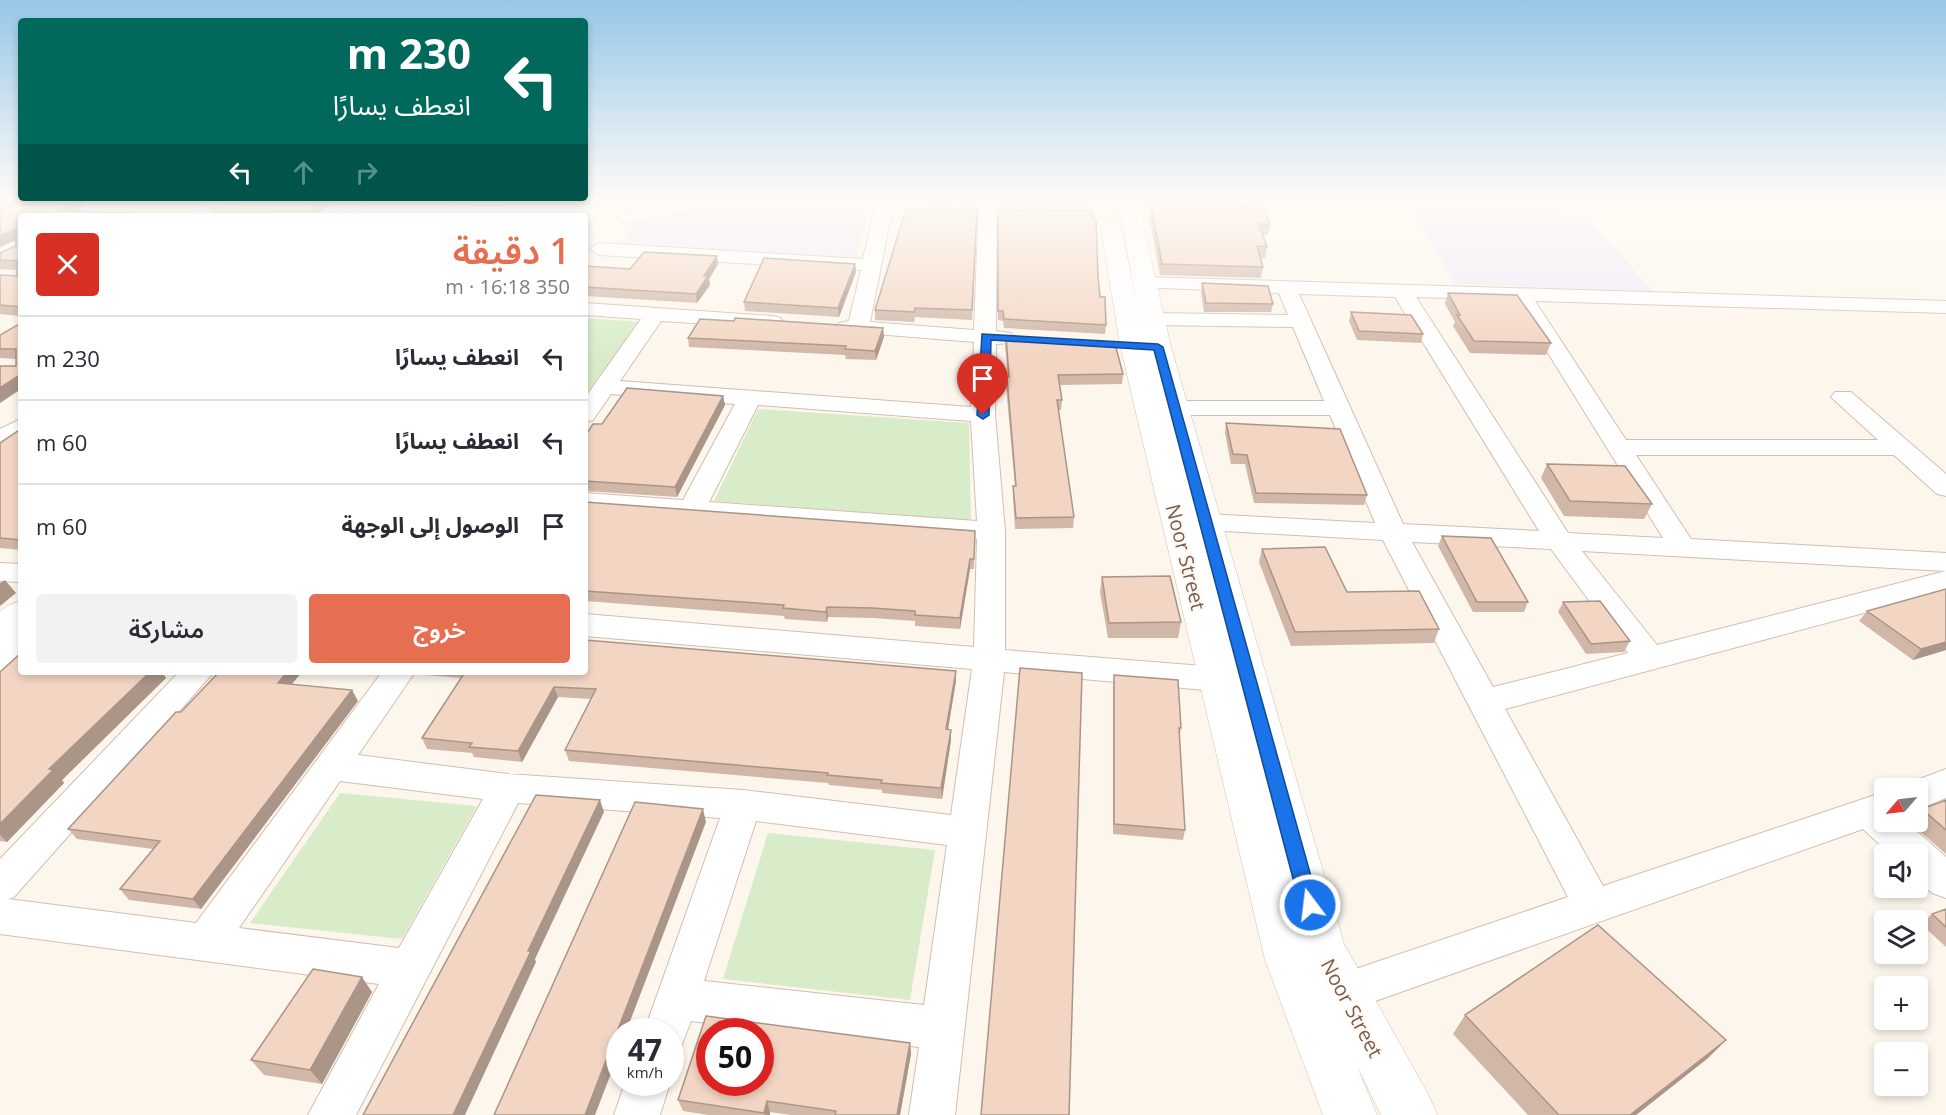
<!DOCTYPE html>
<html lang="ar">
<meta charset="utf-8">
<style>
:root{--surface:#fff;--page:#f2f2f3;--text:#2b2b33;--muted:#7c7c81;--line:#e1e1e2;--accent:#e76f51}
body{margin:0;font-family:"Open Sans","Noto Sans Arabic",sans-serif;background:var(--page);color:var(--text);direction:rtl;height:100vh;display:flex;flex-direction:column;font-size:22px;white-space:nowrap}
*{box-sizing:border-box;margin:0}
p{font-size:20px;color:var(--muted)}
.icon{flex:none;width:33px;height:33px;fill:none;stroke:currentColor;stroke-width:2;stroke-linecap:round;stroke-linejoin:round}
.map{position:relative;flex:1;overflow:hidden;direction:ltr}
.drawer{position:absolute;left:18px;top:213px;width:570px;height:462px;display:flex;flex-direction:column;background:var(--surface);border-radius:6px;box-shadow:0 3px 9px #0003;direction:rtl}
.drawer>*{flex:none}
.top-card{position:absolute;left:18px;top:18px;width:570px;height:183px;border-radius:6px;box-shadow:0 3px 9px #0003;direction:rtl;background:#00695c;color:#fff;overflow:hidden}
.needle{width:39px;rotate:242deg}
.tools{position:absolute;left:1874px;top:778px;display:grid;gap:12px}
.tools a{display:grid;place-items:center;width:54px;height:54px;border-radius:6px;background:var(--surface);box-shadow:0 3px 9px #0003;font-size:30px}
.speed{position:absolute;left:606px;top:1018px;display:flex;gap:12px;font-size:30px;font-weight:700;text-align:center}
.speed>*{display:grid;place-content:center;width:78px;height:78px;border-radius:50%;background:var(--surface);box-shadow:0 3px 9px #0003;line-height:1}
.speed small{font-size:15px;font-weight:400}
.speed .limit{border:9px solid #d22;background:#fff;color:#111}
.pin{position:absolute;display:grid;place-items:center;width:51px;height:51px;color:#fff;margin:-62px -26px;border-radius:50% 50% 50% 0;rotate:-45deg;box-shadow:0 0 6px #0007}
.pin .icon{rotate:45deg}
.me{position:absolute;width:66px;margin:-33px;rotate:345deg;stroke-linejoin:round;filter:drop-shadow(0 0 4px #0008)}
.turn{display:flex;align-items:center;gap:21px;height:126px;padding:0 18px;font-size:27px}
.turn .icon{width:78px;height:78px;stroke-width:2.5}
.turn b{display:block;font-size:42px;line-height:51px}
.lanes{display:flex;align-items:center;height:57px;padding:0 18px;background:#0003;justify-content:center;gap:30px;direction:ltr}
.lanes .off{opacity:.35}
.round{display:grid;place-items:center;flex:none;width:63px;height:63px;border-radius:6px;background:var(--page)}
.head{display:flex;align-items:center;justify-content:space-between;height:102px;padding:0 18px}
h1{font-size:36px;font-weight:600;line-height:45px;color:var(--accent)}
.action{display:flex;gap:12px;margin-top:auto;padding:12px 18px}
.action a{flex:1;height:69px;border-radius:6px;background:var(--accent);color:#fff;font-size:24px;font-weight:600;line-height:69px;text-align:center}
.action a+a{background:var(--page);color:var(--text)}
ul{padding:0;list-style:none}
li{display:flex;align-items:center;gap:18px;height:84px;padding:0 18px;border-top:2px solid var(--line)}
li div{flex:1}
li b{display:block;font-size:22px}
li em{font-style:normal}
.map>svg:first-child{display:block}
.education{fill:#f3e8fa}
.green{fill:#d8ecc9}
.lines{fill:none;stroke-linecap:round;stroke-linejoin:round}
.minor-casing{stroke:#d1beb0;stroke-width:2}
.tertiary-casing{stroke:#d1beb0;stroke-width:1}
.secondary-casing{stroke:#d6c0b0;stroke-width:1}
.minor{fill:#fff;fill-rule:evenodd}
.tertiary{fill:#fff;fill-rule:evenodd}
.secondary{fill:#fff;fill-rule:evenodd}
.wall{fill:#d1b7a8}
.shaded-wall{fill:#aa9588}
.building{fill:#f3d5c3;stroke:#aa9588;stroke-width:1.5;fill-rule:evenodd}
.route{fill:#1a73e8;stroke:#114b97;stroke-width:1.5}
.labels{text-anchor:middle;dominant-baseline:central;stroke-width:4.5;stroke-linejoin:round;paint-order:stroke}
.street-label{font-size:20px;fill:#7a5c4d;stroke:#fffaf3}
</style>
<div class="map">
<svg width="1946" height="1115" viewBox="0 0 1946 1115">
<rect width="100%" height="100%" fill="#fdf6ec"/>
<path class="education" d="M760 198H871L856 257 618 246 637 224Z
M1411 208 1584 214 1653 291 1455 284Z"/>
<path class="green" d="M121 198H210L218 199 190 216 89 214Z
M585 318 641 322 585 395Z
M758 409 969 423 971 521 714 501Z
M340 793 477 806 402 939 250 923Z
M768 833 935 850 910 1000 723 979Z"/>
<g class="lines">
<g class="minor-casing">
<path id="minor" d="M99 198H121L92 216H70Z
M214 198H235L211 216H190Z
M351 198H371L349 216H329Z
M451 198H509L511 201C504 209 458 206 451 198Z
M704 198H741L733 203 626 224 617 219 626 214Z
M877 198H894L893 206 944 205 953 210 944 215 891 216 870 322 974 330 979 198H997L996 331 1011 333 1014 338 1011 343 996 344 995 415 1005 531V650L1216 667 1227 671 1232 679 1227 687 1216 691 1004 672 955 1115H909L919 1047 691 1021 681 1047 670 1052V1032H644L720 818 518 803 356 1115H308L379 984 0 934V859L179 672H214L14 897 8 899 196 923 382 672H415L358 755 508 774 743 790 951 815 972 669 585 636V614L974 647 977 539 585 509V493L683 500 735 404 611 394 593 420 585 422V398L641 319 585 315V303L773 316 780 318 784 322 780 326 773 328 661 321 620 381 971 407 974 342 839 331 835 327 839 323 849 321 861 270 599 255 590 249 599 243 863 259ZM758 405 971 421 977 521 709 502ZM340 781 483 799 399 948 239 928ZM756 821 947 845 924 1005 704 981Z
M1053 205 1107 206 1116 211 1107 216 1047 214 1044 210Z
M1145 277 1946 301V313L1535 301 1626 440H1878L1831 397 1835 392H1851L1946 474V496L1937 494 1894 455H1636L1691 539 1946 553V571L1582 551 1657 645 1946 571V591L1505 709 1603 886 1884 792V822H1906L1946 857V898L1932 893 1917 879V855H1891L1863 829 1344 1012 1329 1006 1323 992 1329 978 1568 897 1383 540 1206 530 1196 528 1192 522 1196 516 1206 514 1375 523 1330 415H1174L1166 413 1162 408 1166 403 1174 401H1324L1293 327 1152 325 1145 323 1142 319 1145 315 1152 313 1288 315 1279 293 1138 287 1135 283 1138 279ZM1299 294 1395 297 1539 531 1403 524ZM1416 297 1515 300 1663 538 1568 533ZM1412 542 1551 549 1628 653 1493 687Z
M21 419V437L0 447V429Z
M0 563 21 564V582L0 581Z
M1946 769V798L1917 810V789H1902L1904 785Z
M625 1083H670L660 1115H614Z"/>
</g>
<g class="tertiary-casing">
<path id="tertiary" d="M513 198H536L517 216H495Z
M21 601V662L13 669 0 673V611L9 605Z"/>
</g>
<g class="secondary-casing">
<path id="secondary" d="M1117 198H1137L1171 347 1344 944 1429 1096 1437 1115H1381L1357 1066 1377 1115H1323L1265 960 1120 345 1101 227 1104 223H1118L1121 227 1137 304Z"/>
</g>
<use href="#minor" class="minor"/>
<use href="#tertiary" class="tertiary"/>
<use href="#secondary" class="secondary"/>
</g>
<path class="wall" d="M0 198H94L76 211 172 216H21V316L0 314V275L17 276V270L0 269V253L16 246V240L0 247Z
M341 198 315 216H213L209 208Z
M899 198H978L977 204 899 202Z
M998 198H1089V205L999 204Z
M1157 198H1237L1239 206 1270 224 1268 235H1263L1267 247 1265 258H1261L1263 267 1261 278 1160 275 1149 216 1151 205H1158Z
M998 210 1098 277 1100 297 1106 325 1105 334 1004 328 1003 321 998 320Z
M977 218 972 320 915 317 914 322 875 320V310Z
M717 256 718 264 709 279 710 285 697 303 585 296V266L630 269Z
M855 264 856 272 839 317 745 311 744 302Z
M1202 283 1273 304 1271 312H1204L1201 292Z
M1448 293 1551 343 1546 355 1470 353 1453 326 1455 322 1445 304Z
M1351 312 1423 334 1421 343 1357 340 1349 321Z
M734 321 883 328 884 337 876 360 846 359 845 355 689 347 688 338Z
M21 323 16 366V359L0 358V335Z
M1006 336 1123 374 1122 384 1060 385 1062 400 1061 410H1058L1074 517 1073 528 1015 529 1013 496V486H1015L1006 387 1007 377H1008L1005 346Z
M723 396 725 405 677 497 585 491V436L602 424Z
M1226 423 1367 495 1364 505 1254 503 1245 464H1231L1225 433Z
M21 429V550L0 548V443Z
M1547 464 1652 504 1644 519 1564 516 1541 478Z
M585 502 975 531 974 569H970L960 629 915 626V621L873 618 828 617 827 622 785 619 784 616 585 601Z
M1442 536 1528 602 1524 612H1473L1438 546Z
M1262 549 1347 592 1439 629 1434 643 1291 646 1259 562Z
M1102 577 1181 622 1178 638H1108L1100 592Z
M1946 589V650L1913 660 1859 621 1867 611Z
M1563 602 1630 641 1624 652 1586 654 1558 612Z
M0 672H162L166 678 62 780 64 783 7 842 0 841Z
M219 672H302L292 684 358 701 201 909 129 900 120 889 153 849 77 839 68 829 181 712Z
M424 672H585L956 681 948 730H951V740L942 799 882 793V790L829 785 828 783 569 761 565 750 591 699 558 697 522 762 474 757 472 753 427 749 422 738 462 678 426 675Z
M1114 675 1181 728 1179 738 1185 830 1183 840 1113 834V686Z
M1946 800V854L1910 823 1917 822V815L1922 809Z
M1946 909V947L1921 924 1932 914Z
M372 992 322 1084 264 1075 251 1060Z
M1465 1015 1726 1040 1708 1058 1636 1115H1528L1453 1034Z
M910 1043 911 1054 900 1115H791L770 1112V1115H708L683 1111 678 1100Z"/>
<path class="shaded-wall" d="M77 198H94L70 216 60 210Z
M325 198H341L315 216H309L307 210Z
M16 229 21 238 0 247V235Z
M717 256 718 264 709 279 710 285 697 303 696 294 704 276Z
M855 264 856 272 839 317 838 308Z
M883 328 884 337 876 360 875 351Z
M21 374V389L0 403V388Z
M723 396 725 405 677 497 675 487Z
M970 559V569L960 629V618Z
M5 580 16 593 0 606V583Z
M827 607 828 617 827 622 826 612Z
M1946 642V650L1913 660 1921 649Z
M956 671V681L946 740V729Z
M150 672H162L166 678 62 780 64 783 7 842 0 835V824L49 769Z
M287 672H302L284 693 278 683Z
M554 687 558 697 522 762 518 751Z
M352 690 358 701 201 909 193 899Z
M951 730V740L942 799 941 788Z
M600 800 604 812 535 959 536 962 465 1115H453L528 951Z
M703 809 706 822 626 1032H620V1050L595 1115H585Z
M362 977 372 992 322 1084 310 1070Z
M1726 1040 1708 1058 1636 1115H1630Z
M910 1043 911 1054 900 1115H897Z
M767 1101 770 1112V1115H765L764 1113Z"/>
<path class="building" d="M0 198H77L60 210 172 216H21V307L0 305V275L17 276V261L0 260V253L16 246V229L0 235Z
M223 198H325L307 210 209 208Z
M1160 198H1237L1239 206 1262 204 1270 224H1259L1267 247 1257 246 1263 267 1162 264 1151 205H1161Z
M906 209H977L972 310 915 308 914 312 875 310Z
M998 210H1092L1094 220H1096L1098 277 1100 297H1105L1106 325 1004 319 1003 311H998Z
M644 252 717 256 704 276H708L696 294 585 287V266L630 269Z
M764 258 855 264 838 308 744 302Z
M1202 283 1268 286 1273 304 1206 303Z
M1448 293 1517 295 1551 343 1474 341 1457 315H1460Z
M1351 312 1411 315 1423 334 1359 331Z
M735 318 883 328 875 351 845 349 846 346 688 338 700 319 734 321Z
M21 323V374L0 388V366H16V349H0V335Z
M1006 336 1115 344 1123 374 1058 375 1062 400H1057L1074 517 1016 518 1013 486H1016L1007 377H1009Z
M627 388 723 396 675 487 585 481V436L593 424H602Z
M1226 423 1340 429 1367 495 1256 493 1247 455 1233 454Z
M21 429V540L0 538V443Z
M1547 464 1625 466 1652 504 1570 501Z
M585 502 975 531 974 559H970L960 618 915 615V611L872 608 827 607 826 612 783 608 784 605 585 591Z
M1442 536 1491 538 1528 602H1477Z
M1325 547 1347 592 1419 591 1439 629 1295 632 1262 549Z
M1170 576 1181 622 1109 623 1102 577Z
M1946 589V642L1921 649 1867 611Z
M1600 601 1630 641 1591 644 1563 602Z
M585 640 956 671 946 729 951 730 941 788 881 783 882 780 827 775 828 773 565 750 596 689 554 687 518 751 469 747 472 743 422 738 465 672H585Z
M21 653V672H150L49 769 53 770 0 824V672Z
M1020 668 1082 673 1069 1115H981Z
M219 672H287L278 683 352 690 193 899 120 889 160 841 68 829 176 712H181Z
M1114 675 1178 680 1181 728H1179L1185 830 1114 824Z
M536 795 600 800 528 951H531L453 1115H363Z
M1946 800V830L1922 809Z
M635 802 703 809 585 1115H494Z
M1946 909V927L1932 914Z
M1598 925 1726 1040 1630 1115H1559L1465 1015Z
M313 969 362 977 310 1070 251 1060Z
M706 1016 910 1043 897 1115H835L836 1111 767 1101 764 1113 678 1100ZM710 1032H760V1083H710Z"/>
<linearGradient id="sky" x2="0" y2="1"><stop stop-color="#97c7e8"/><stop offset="0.56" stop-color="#fefbf6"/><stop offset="1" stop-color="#fefbf6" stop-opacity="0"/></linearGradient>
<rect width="1946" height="355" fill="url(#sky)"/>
<path class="route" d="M982 334 1158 344 1163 347 1319 905 1316 911 1310 913 1303 911 1300 905 1154 350 991 340 989 415 983 419 977 415Z"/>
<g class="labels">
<g class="street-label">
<text transform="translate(1186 557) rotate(76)">Noor Street</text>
<text transform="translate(1352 1008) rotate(62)">Noor Street</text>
</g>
</g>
</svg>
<div class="tools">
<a><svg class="needle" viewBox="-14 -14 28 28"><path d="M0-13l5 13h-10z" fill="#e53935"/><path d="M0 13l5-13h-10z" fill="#7c7c81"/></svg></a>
<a><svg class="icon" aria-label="sound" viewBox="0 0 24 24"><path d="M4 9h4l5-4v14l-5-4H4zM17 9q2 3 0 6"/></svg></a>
<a><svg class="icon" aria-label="layers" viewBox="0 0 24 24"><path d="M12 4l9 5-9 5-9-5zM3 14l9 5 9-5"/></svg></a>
<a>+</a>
<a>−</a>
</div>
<div class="speed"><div>47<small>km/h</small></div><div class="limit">50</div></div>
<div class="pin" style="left:983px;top:415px;background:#d93025"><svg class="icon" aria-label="arrive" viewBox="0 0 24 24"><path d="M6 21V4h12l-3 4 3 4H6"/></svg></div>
<svg class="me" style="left:1310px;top:905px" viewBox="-20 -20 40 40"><circle r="17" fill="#1a73e8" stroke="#fff" stroke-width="3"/><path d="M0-11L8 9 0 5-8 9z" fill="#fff"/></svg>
<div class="top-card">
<div class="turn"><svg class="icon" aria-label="left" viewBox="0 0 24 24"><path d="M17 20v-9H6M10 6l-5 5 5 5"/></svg><div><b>230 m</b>انعطف يسارًا</div></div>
<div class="lanes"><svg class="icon" aria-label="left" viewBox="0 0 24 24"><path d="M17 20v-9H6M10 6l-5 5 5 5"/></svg><svg class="icon off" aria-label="ahead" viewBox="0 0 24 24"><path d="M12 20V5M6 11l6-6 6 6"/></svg><svg class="icon off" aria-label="right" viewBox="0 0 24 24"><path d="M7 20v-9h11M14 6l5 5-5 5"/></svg></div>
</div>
<section class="drawer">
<div class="head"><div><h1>1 دقيقة</h1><p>350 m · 16:18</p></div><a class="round" style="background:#d93025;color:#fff"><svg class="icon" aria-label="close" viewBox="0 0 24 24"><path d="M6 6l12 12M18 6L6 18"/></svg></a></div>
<ul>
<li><svg class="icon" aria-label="left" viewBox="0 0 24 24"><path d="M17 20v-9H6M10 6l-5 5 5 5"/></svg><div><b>انعطف يسارًا</b></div><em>230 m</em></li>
<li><svg class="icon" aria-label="left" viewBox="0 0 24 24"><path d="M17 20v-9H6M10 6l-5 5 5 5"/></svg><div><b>انعطف يسارًا</b></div><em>60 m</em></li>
<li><svg class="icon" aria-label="arrive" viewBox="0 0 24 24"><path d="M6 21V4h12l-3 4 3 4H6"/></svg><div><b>الوصول إلى الوجهة</b></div><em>60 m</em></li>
</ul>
<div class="action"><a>خروج</a><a>مشاركة</a></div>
</section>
</div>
